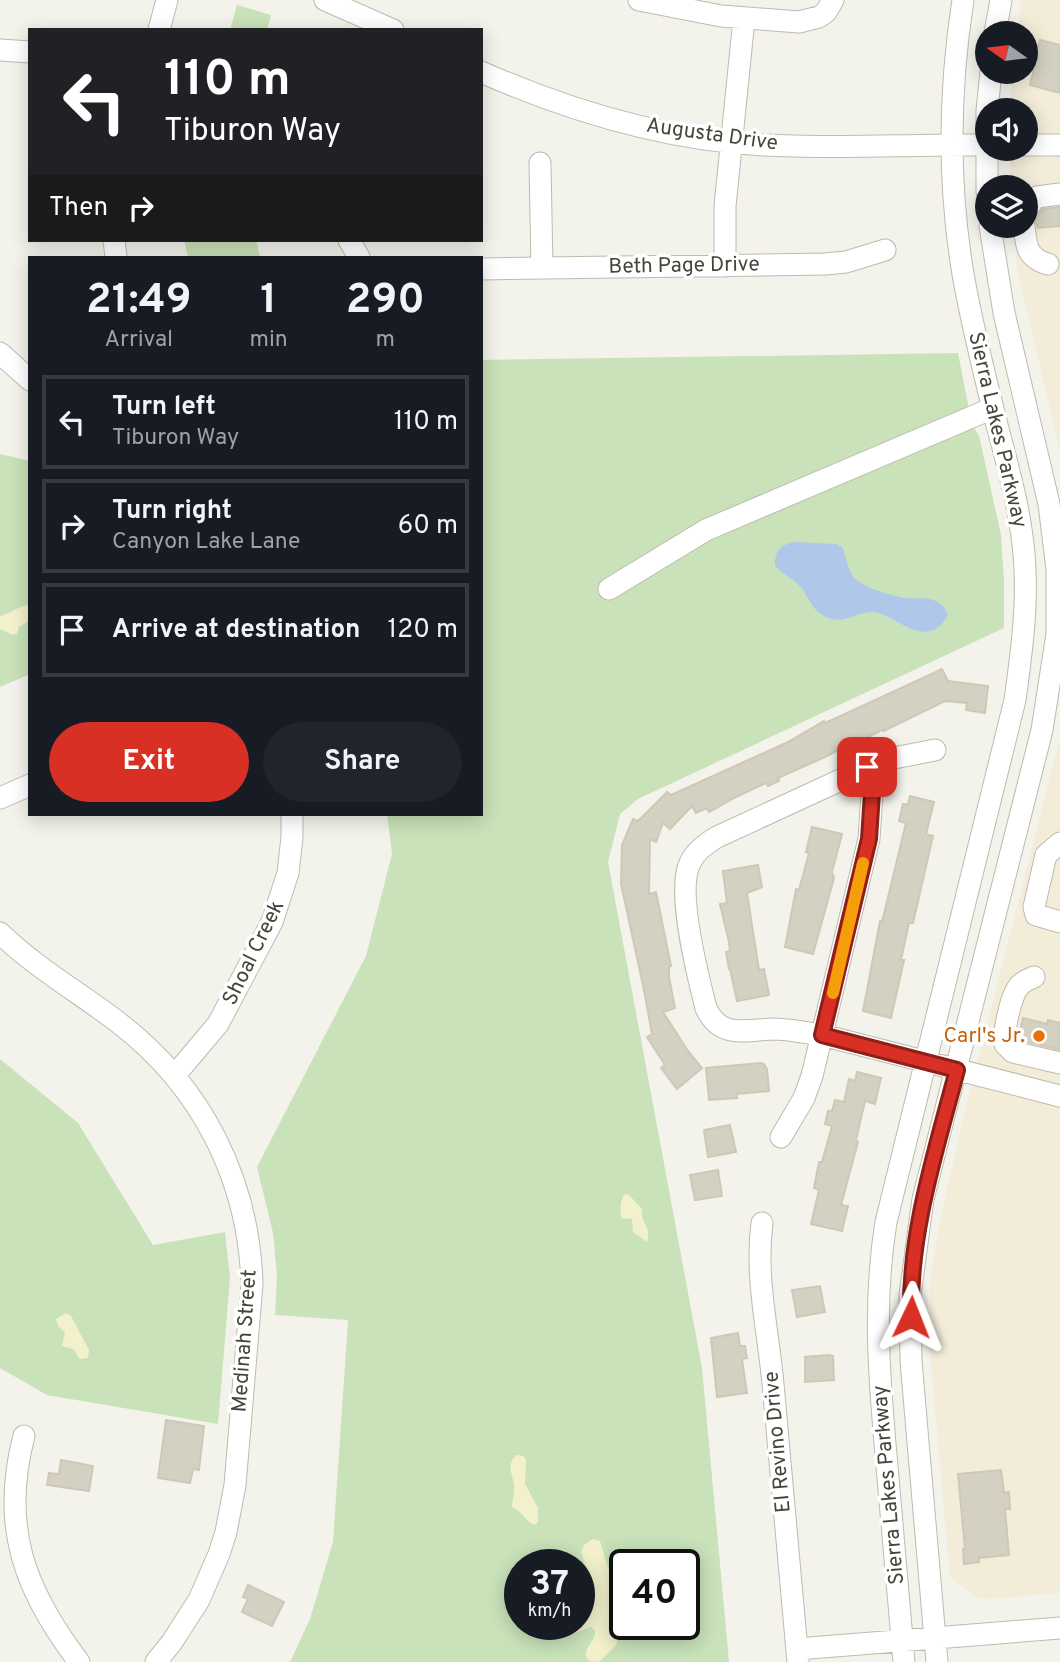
<!DOCTYPE html>
<style>
:root{--surface:#171b24;--page:#20242c;--text:#f1f3f6;--muted:#9ea1a6;--line:#363941;--accent:#d93025}
body{margin:0;font-family:Overpass,sans-serif;background:var(--page);color:var(--text);height:100vh;display:flex;flex-direction:column;font-size:26px;white-space:nowrap}
*{box-sizing:border-box;margin:0}
p{font-size:23px;color:var(--muted)}
.icon{flex:none;width:38px;height:38px;fill:none;stroke:currentColor;stroke-width:2;stroke-linecap:round;stroke-linejoin:round}
.map{position:relative;flex:1;overflow:hidden}
.panel{position:absolute;left:28px;top:256px;width:455px;height:560px;display:flex;flex-direction:column;background:var(--surface);border-radius:0px;box-shadow:0 4px 18px #0003}
.panel>*{flex:none}
.top-card{position:absolute;left:28px;top:28px;width:455px;height:214px;border-radius:0px;box-shadow:0 4px 18px #0003;background:#202124;color:#fff;overflow:hidden}
.needle{width:46px;rotate:284deg}
.buttons{position:absolute;left:975px;top:21px;display:grid;gap:14px}
.buttons a{display:grid;place-items:center;width:63px;height:63px;border-radius:50%;background:var(--surface);box-shadow:0 4px 18px #0003;font-size:35px}
.speed{position:absolute;left:504px;top:1549px;display:flex;gap:14px;font-size:35px;font-weight:700;text-align:center}
.speed>*{display:grid;place-content:center;width:91px;height:91px;border-radius:50%;background:var(--surface);box-shadow:0 4px 18px #0003;line-height:1}
.speed small{font-size:18px;font-weight:400}
.speed .limit{border:4px solid #111;border-radius:10px;background:#fff;color:#111}
.pin{position:absolute;display:grid;place-items:center;width:60px;height:60px;color:#fff;margin:-30px;border-radius:14px;box-shadow:0 4px 10px #0006}
.me{position:absolute;width:77px;margin:-38px;rotate:2deg;stroke-linejoin:round;filter:drop-shadow(0 0 5px #0008)}
.turn{display:flex;align-items:center;gap:24px;height:147px;padding:0 21px;font-size:32px}
.turn .icon{width:91px;height:91px;stroke-width:2.5}
.turn b{display:block;font-size:49px;line-height:60px}
.then{display:flex;align-items:center;height:66px;padding:0 21px;background:#0003;gap:14px;font-size:26px}
.eta{display:flex;justify-content:space-evenly;align-items:center;height:119px;text-align:center}
.eta b{font-size:42px;font-weight:700;line-height:49px}
.primary-button{display:flex;gap:14px;margin-top:auto;padding:14px 21px}
.primary-button a{flex:1;height:80px;border-radius:42px;background:var(--accent);color:#fff;font-size:28px;font-weight:700;line-height:80px;text-align:center}
.primary-button a+a{background:var(--page);color:var(--text)}
ul{padding:0;list-style:none}
li{display:flex;align-items:center;gap:21px;height:94px;margin:0 14px 10px;padding:0 7px;border:4px solid var(--line);border-radius:0px}
li div{flex:1}
li b{display:block;font-size:26px}
li em{font-style:normal}
.map>svg:first-child{display:block}
.commercial{fill:#f2ecd9}
.green{fill:#c9e2b9;fill-rule:evenodd}
.sand{fill:#f2f1cc}
.water{fill:#afc7e8}
.building{fill:#d4d0c2;stroke:#cec8b6;stroke-width:2}
.lines{fill:none;stroke-linecap:round;stroke-linejoin:round}
.minor-casing{stroke:#bebbae;stroke-width:23}
.minor{stroke:#fff;stroke-width:21}
.route-casing{stroke:#8d1f18;stroke-width:18}
.route{stroke:#d93025;stroke-width:12}
.slow{stroke:#f59e0b;stroke-width:12}
.food-dot{fill:#e8710a;stroke:#fff;stroke-width:2.5}
.labels{text-anchor:middle;dominant-baseline:central;stroke-width:7;stroke-linejoin:round;paint-order:stroke}
.street-label{font-size:21px;fill:#47443a;stroke:#fff}
.food-label{font-size:21px;fill:#c56008;stroke:#fff;text-anchor:end}
</style>
<div class="map">
<svg width="1060" height="1662" viewBox="0 0 1060 1662">
<rect width="100%" height="100%" fill="#f3f2eb"/>
<path class="commercial" d="M1021 0H1060V451L1018 273 1012 226H1026V187H1011L1010 149H1026V110H1010L1011 72H1026V33H1017Z
M1060 738V1593L986 1599 975 1596 950 1577 930 1351V1279L942 1211 963 1120Z"/>
<path class="green" d="M237 5 271 15 267 30H230Z
M184 240H256L260 257H188Z
M958 353 972 425 979 436 1001 535 1004 582V628L638 799 620 814 608 862 702 1368 729 1662H290L310 1619 333 1542 348 1320 275 1315 277 1275 273 1233 257 1167 366 956 392 854 387 814H481V360ZM520 1564H579V1624H520ZM625 1564H684V1624H625Z
M0 454 30 461V674L0 687Z
M0 1059 78 1123 153 1245 225 1232 230 1278 218 1424 47 1395 0 1368Z"/>
<path class="sand" d="M30 605V621L19 627 17 634 12 635 0 629V616C11 614 19 605 30 605Z
M625 1194 629 1195 642 1209C640 1224 652 1226 647 1242L633 1232 632 1219 622 1218C619 1212 621 1197 625 1194Z
M66 1313 71 1316 89 1350 88 1358 80 1359 73 1349 62 1346 65 1332 58 1326 56 1319Z
M516 1455 523 1456 526 1459 525 1484 538 1508V1522L534 1525C525 1521 523 1512 512 1507 512 1501 514 1495 514 1489 515 1475 504 1468 516 1455Z
M593 1539 600 1541 613 1584V1613L620 1632 616 1645 599 1662 589 1661C579 1649 597 1643 595 1630L591 1627 575 1633 569 1627V1624H579V1611L591 1608 593 1605 589 1599 579 1598V1576L587 1571 581 1552 584 1545Z"/>
<path class="water" d="M794 542 836 544 843 548C846 558 848 570 855 579 863 587 895 597 906 598 923 599 940 595 948 615 925 655 894 611 871 612 853 613 842 626 824 616 812 610 808 596 800 586 792 578 782 574 775 565 775 551 780 545 794 542Z"/>
<path class="building" d="M1040 40 1060 45V93L1030 85 1036 59 1031 58 1034 46 1038 47Z
M1060 207V226L1038 228 1035 218 1043 209Z
M942 669 948 681 988 686 985 713 966 710 967 703 945 701 884 731V729L860 741 859 739 825 757 778 778 779 781 768 786 766 783 736 797 709 812 707 808 696 813 692 806 670 829 663 823 656 842 650 839 649 894 656 892 671 966 669 967V977L675 1008 663 1012 688 1051 702 1068 677 1089 661 1068 665 1065 647 1037 652 1034 644 990 621 884 622 845 633 819 638 821 667 792 671 795 788 742 824 721 825 723 845 714Z
M910 796 934 802 926 834 933 836 913 923H909L901 960H904L891 1018 863 1011 880 921 882 922 906 823 899 821 903 804 908 805Z
M812 827 842 834 832 872 834 878 813 954 785 947 796 889 799 890 809 853 806 852Z
M758 865 762 887 747 893 759 970 764 969 769 995 737 1001 730 969H729L726 952 730 951 729 942 720 904 727 903 723 871Z
M1023 1018 1047 1024 1048 1020 1060 1023V1050L1020 1040 1018 1038Z
M761 1063 764 1064 767 1069 769 1091 736 1094 737 1098 709 1100 706 1068Z
M857 1072 881 1078 875 1104 865 1101 856 1140 858 1142 841 1205 848 1206 842 1231 811 1224 819 1190 814 1188 819 1162H822L832 1126 825 1124 828 1111H832L835 1100 844 1102 849 1079 855 1081Z
M730 1125 736 1152 708 1157 704 1130Z
M718 1170 722 1196 695 1200 690 1175Z
M820 1286 825 1312 797 1317 792 1290Z
M738 1333 740 1346H745L747 1358 742 1359 747 1393 717 1397 711 1338Z
M828 1355 833 1356 834 1380 805 1382V1357Z
M166 1420 204 1426 199 1470 193 1469 190 1483 158 1478Z
M61 1460 93 1466 89 1491 47 1485 49 1473 59 1474Z
M1001 1470 1004 1493 1009 1492 1010 1509H1005L1009 1555 979 1558V1562L964 1564 963 1549H965L958 1474Z
M248 1585 284 1602 272 1626 242 1612 248 1599 243 1597Z"/>
<g class="lines">
<g class="minor-casing">
<path id="minor" d="M325 0 393 30
M639 0 721 16 799 22 819 17 826 12 833 0
M159 30 167 0
M995 33 1001 0
M0 50 30 52
M481 72C570 111 666 140 763 145 838 149 913 144 987 145
M1026 145H1060
M540 163 542 268
M987 192V110L991 72
M1026 208 1037 197 1060 194
M1024 226C1026 246 1027 258 1048 264
M114 240 116 257
M349 240 359 257
M725 266V206L744 19
M481 269 825 264 846 262 885 250
M0 353 30 380
M609 589 706 530 993 408
M935 750 884 760 717 837C707 843 695 851 690 863 676 890 698 977 706 1008 720 1039 745 1030 773 1029 789 1029 806 1033 822 1035L1060 1096
M0 798 30 785
M1060 843 1046 855 1034 907 1036 915 1060 922
M0 933C36 968 80 993 119 1023 202 1087 249 1180 252 1284L235 1485 226 1532 219 1554 199 1600 172 1642 156 1662
M1034 977C1029 979 1024 981 1020 985 1011 994 1003 1032 1005 1044L1013 1052 1060 1063
M175 1075 218 1024 272 922 288 873 292 837V814
M781 1137 804 1098 812 1076 869 839 872 793 867 767
M762 1223C755 1278 768 1329 773 1384 782 1476 789 1569 798 1662
M24 1436C0 1527 25 1591 79 1662
M797 1649 1060 1628
M904 1662C898 1593 892 1524 886 1455 879 1375 873 1303 886 1222L1015 700C1021 656 1027 613 1025 569 1023 521 1010 474 998 429 985 377 972 326 963 274 948 184 949 90 963 0
M937 1662 911 1361 910 1295 923 1199 1042 730 1057 634V569L1049 504 1004 313 990 226"/>
</g>
<use href="#minor" class="minor"/>
</g>
<g class="lines">
<g class="route-casing">
<path id="route" d="M867 767 872 793 869 839 822 1035 957 1070C936 1151 909 1232 911 1317"/>
</g>
<use href="#route" class="route"/>
<path class="slow" d="M833 993 863 863"/>
</g>
<circle class="food-dot" cx="1039" cy="1036" r="7"/>
<g class="labels">
<g class="street-label">
<text transform="translate(712 135) rotate(8)">Augusta Drive</text>
<text transform="translate(684 266) rotate(-1)">Beth Page Drive</text>
<text transform="translate(997 430) rotate(77)">Sierra Lakes Parkway</text>
<text transform="translate(254 953) rotate(-64)">Shoal Creek</text>
<text transform="translate(245 1341) rotate(-86)">Medinah Street</text>
<text transform="translate(778 1442) rotate(-95)">El Revino Drive</text>
<text transform="translate(889 1485) rotate(-95)">Sierra Lakes Parkway</text>
</g>
<g class="food-label">
<text x="1025" y="1036">Carl's Jr.</text>
</g>
</g>
</svg>
<div class="buttons">
<a><svg class="needle" viewBox="-14 -14 28 28"><path d="M0-13l5 13h-10z" fill="#e53935"/><path d="M0 13l5-13h-10z" fill="#9ea1a6"/></svg></a>
<a><svg class="icon" aria-label="sound" viewBox="0 0 24 24"><path d="M4 9h4l5-4v14l-5-4H4zM17 9q2 3 0 6"/></svg></a>
<a><svg class="icon" aria-label="layers" viewBox="0 0 24 24"><path d="M12 4l9 5-9 5-9-5zM3 14l9 5 9-5"/></svg></a>
</div>
<div class="speed"><div>37<small>km/h</small></div><div class="limit">40</div></div>
<div class="pin" style="left:867px;top:767px;background:#d93025"><svg class="icon" aria-label="arrive" viewBox="0 0 24 24"><path d="M6 21V4h12l-3 4 3 4H6"/></svg></div>
<svg class="me" style="left:911px;top:1317px" viewBox="-20 -20 40 40"><path d="M0-17L14 15 0 8-14 15z" fill="#d93025" stroke="#fff" stroke-width="4"/></svg>
<div class="top-card">
<div class="turn"><svg class="icon" aria-label="left" viewBox="0 0 24 24"><path d="M17 20v-9H6M10 6l-5 5 5 5"/></svg><div><b>110 m</b>Tiburon Way</div></div>
<div class="then">Then<svg class="icon" aria-label="right" viewBox="0 0 24 24"><path d="M7 20v-9h11M14 6l5 5-5 5"/></svg></div>
</div>
<section class="panel">
<div class="eta">
<div><b>21:49</b><p>Arrival</p></div>
<div><b>1</b><p>min</p></div>
<div><b>290</b><p>m</p></div>
</div>
<ul>
<li><svg class="icon" aria-label="left" viewBox="0 0 24 24"><path d="M17 20v-9H6M10 6l-5 5 5 5"/></svg><div><b>Turn left</b><p>Tiburon Way</p></div><em>110 m</em></li>
<li><svg class="icon" aria-label="right" viewBox="0 0 24 24"><path d="M7 20v-9h11M14 6l5 5-5 5"/></svg><div><b>Turn right</b><p>Canyon Lake Lane</p></div><em>60 m</em></li>
<li><svg class="icon" aria-label="arrive" viewBox="0 0 24 24"><path d="M6 21V4h12l-3 4 3 4H6"/></svg><div><b>Arrive at destination</b></div><em>120 m</em></li>
</ul>
<div class="primary-button"><a>Exit</a><a>Share</a></div>
</section>
</div>
